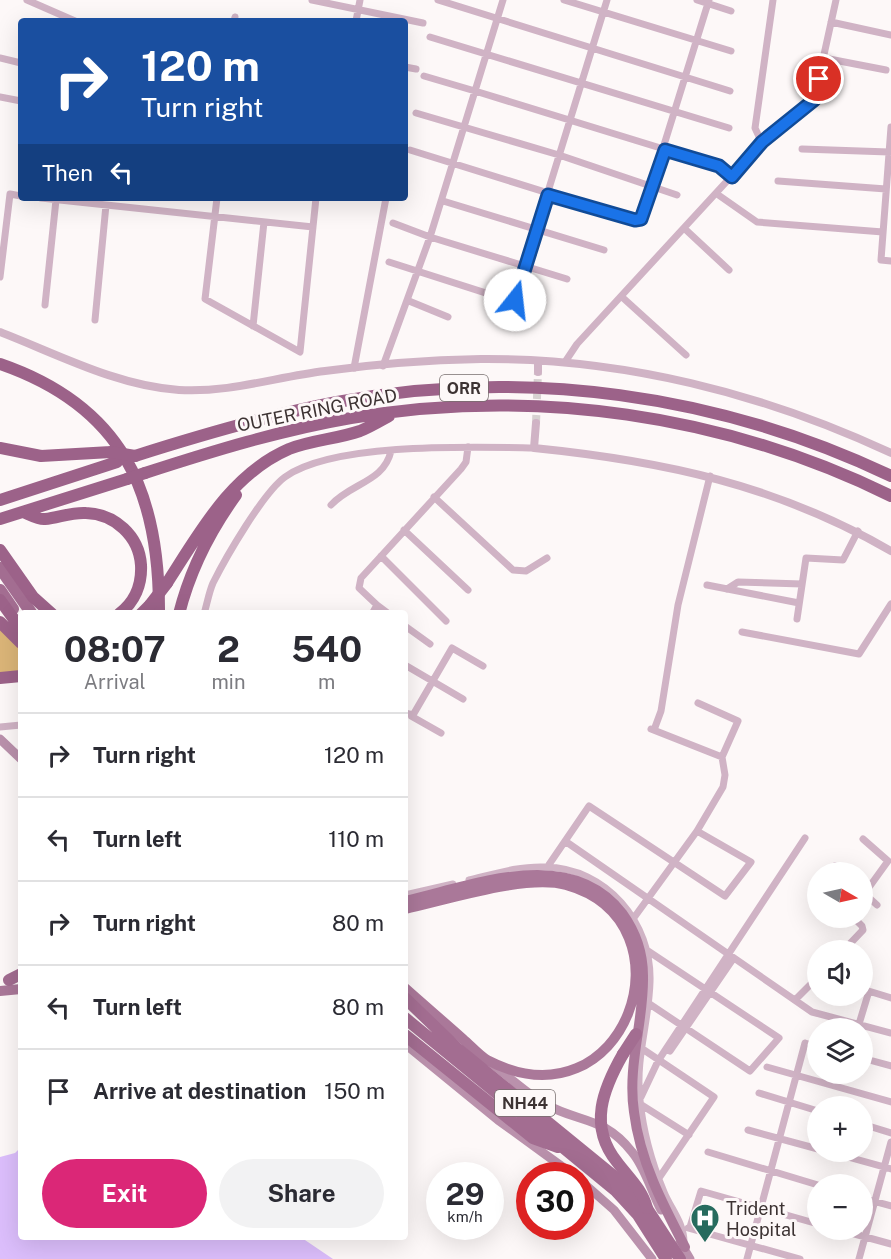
<!DOCTYPE html>
<meta charset="utf-8">
<style>
:root{--surface:#fff;--page:#f2f2f3;--text:#2b2b33;--muted:#7c7c81;--line:#e1e1e2;--accent:#db2777}
body{margin:0;font-family:"Public Sans",sans-serif;background:var(--page);color:var(--text);height:100vh;display:flex;flex-direction:column;font-size:22px;white-space:nowrap}
*{box-sizing:border-box;margin:0}
p{font-size:20px;color:var(--muted)}
.icon{flex:none;width:33px;height:33px;fill:none;stroke:currentColor;stroke-width:2;stroke-linecap:round;stroke-linejoin:round}
.map{position:relative;flex:1;overflow:hidden}
.drawer{position:absolute;left:18px;top:610px;width:390px;height:630px;display:flex;flex-direction:column;background:var(--surface);border-radius:6px;box-shadow:0 6px 24px #0002}
.drawer>*{flex:none}
.banner{position:absolute;left:18px;top:18px;width:390px;height:183px;border-radius:6px;box-shadow:0 6px 24px #0002;background:#1a4fa0;color:#fff;overflow:hidden}
.needle{width:39px;rotate:99deg}
.fabs{position:absolute;left:807px;top:862px;display:grid;gap:12px}
.fabs a{display:grid;place-items:center;width:66px;height:66px;border-radius:50%;background:var(--surface);box-shadow:0 6px 24px #0002;font-size:30px}
.speed{position:absolute;left:426px;top:1162px;display:flex;gap:12px;font-size:30px;font-weight:700;text-align:center}
.speed>*{display:grid;place-content:center;width:78px;height:78px;border-radius:50%;background:var(--surface);box-shadow:0 6px 24px #0002;line-height:1}
.speed small{font-size:15px;font-weight:400}
.speed .limit{border:9px solid #d22;background:#fff;color:#111}
.pin{position:absolute;display:grid;place-items:center;width:51px;height:51px;color:#fff;margin:-26px;border:3px solid #fff;border-radius:50%;box-shadow:0 2px 6px #0007}
.me{position:absolute;width:66px;margin:-33px;rotate:16deg;stroke-linejoin:round;filter:drop-shadow(0 0 4px #0008)}
.turn{display:flex;align-items:center;gap:21px;height:126px;padding:0 24px;font-size:27px}
.turn .icon{width:78px;height:78px;stroke-width:2.5}
.turn b{display:block;font-size:42px;line-height:51px}
.then{display:flex;align-items:center;height:57px;padding:0 24px;background:#0003;gap:12px;font-size:22px}
.eta{display:flex;justify-content:space-evenly;align-items:center;height:102px;text-align:center}
.eta b{font-size:36px;font-weight:700;line-height:42px}
.primary-button{display:flex;gap:12px;margin-top:auto;padding:12px 24px}
.primary-button a{flex:1;height:69px;border-radius:36px;background:var(--accent);color:#fff;font-size:24px;font-weight:700;line-height:69px;text-align:center}
.primary-button a+a{background:var(--page);color:var(--text)}
ul{padding:0;list-style:none}
li{display:flex;align-items:center;gap:18px;height:84px;padding:0 24px;border-top:2px solid var(--line)}
li div{flex:1}
li b{display:block;font-size:22px}
li em{font-style:normal}
.map>svg:first-child{display:block}
.forest{fill:#dbb578}
.water{fill:#dcbefc}
.lines{fill:none;stroke-linecap:round;stroke-linejoin:round}
.tertiary-tunnel{stroke:#d7d1d1;stroke-width:8;stroke-dasharray:8 4;stroke-linecap:butt}
.minor{stroke:#d0b3c5;stroke-width:7}
.tertiary{stroke:#d0b3c5;stroke-width:8}
.secondary{stroke:#ba91ac;stroke-width:9}
.primary{stroke:#aa7899;stroke-width:10}
.trunk{stroke:#a36d91;stroke-width:12}
.motorway{stroke:#9c6289;stroke-width:12}
.trunk-bridge{stroke:#a36d91;stroke-width:12}
.motorway-bridge{stroke:#9c6289;stroke-width:12}
.route-casing{stroke:#114b97;stroke-width:15}
.route{stroke:#1a73e8;stroke-width:10}
.labels{text-anchor:middle;dominant-baseline:central;stroke-width:6;stroke-linejoin:round;paint-order:stroke}
.shield{fill:#fdf8f8;stroke:#776e6e;stroke-width:1.5}
.shield-label{font-size:16px;font-weight:bold;fill:#3d3333}
.street-label{font-size:18px;fill:#3d3333;stroke:#fdf8f8}
.poi-label{font-size:18px;fill:#3d3333;stroke:#fdf8f8;text-anchor:start}
</style>
<div class="map">
<svg width="891" height="1259" viewBox="0 0 891 1259">
<rect width="100%" height="100%" fill="#fdf8f8"/>
<path class="forest" d="M0 627 21 647V671L0 673Z"/>
<path class="water" d="M21 1147V1238H302L333 1259H0V1157L15 1153Z"/>
<g class="lines">
<path class="tertiary-tunnel" d="M536 423 538 372"/>
<path class="minor" d="M27 0 75 21
M312 0 423 23
M438 0 730 91
M564 0 731 51
M697 0 731 11
M234 21 235 17
M356 21 360 0
M831 22 891 35
M430 37 729 128
M0 58 21 63
M824 58 886 70
M405 67 416 69
M424 76 475 91 503 0
M0 97 21 101
M416 113 559 155 677 195
M891 127 881 260 891 261
M762 143 755 128 773 0
M802 149 889 152
M410 150 635 220 641 219 709 0
M778 181 886 189
M717 194 757 222 883 232
M41 198 313 227
M217 198 205 299 300 352 316 198
M443 201 604 250
M393 223 430 237 475 91 719 166 732 177
M685 229 729 270
M389 262 514 302 607 0
M0 277 10 194 21 196
M622 297 686 355
M409 301 448 317
M45 305 56 200
M95 320 106 205
M253 326 264 222
M565 362 577 344 762 143 814 100 836 0
M383 366 430 237 567 279
M354 368 386 198
M434 497 513 570 526 571 547 558
M331 505C351 483 384 482 391 451
M404 530 468 590
M381 556 446 621
M707 585 799 603
M727 589 738 582 802 584
M377 605 389 614
M204 614C207 604 209 592 213 583 226 557 263 493 285 477 334 442 474 447 534 448
M372 614 377 605 359 588 361 578 461 469 466 462 468 447
M797 619 806 558 843 560 858 531
M405 626 430 644
M742 632 859 654 891 604
M405 665 463 699
M698 703 738 721 722 757
M405 713 413 715 452 648 483 666
M411 716 441 733
M0 727 21 725
M654 730 661 711 678 605 710 476
M565 841 812 1012 891 1033
M548 866 589 806 725 896 751 862 697 831
M835 866 843 873
M469 880C494 874 519 866 545 867 607 868 652 923 650 982 649 1022 635 1059 640 1100 643 1131 652 1163 664 1192 671 1209 684 1223 684 1242
M865 894 877 905
M405 895 453 884
M862 897 888 861 863 839
M633 919 697 831 723 787 725 775 722 757 651 729
M843 951 863 930 862 926 854 918
M862 989 891 998
M795 1000 818 977
M648 1003 750 1071 779 1038 648 951
M859 1024 869 991
M641 1048 714 1097 659 1178
M670 1051 733 959
M862 1058 891 1066
M767 1067 891 1102
M759 1093 818 1111
M641 1097 658 1061 805 838
M640 1104 689 1135
M862 1124 891 1133
M748 1130 818 1149
M708 1152 818 1185
M830 1152 891 1169
M862 1198 891 1206
M690 1227 701 1191 818 1224
M688 1228 800 1259
M840 1230 891 1244
M747 1259 805 1043 818 1047
M859 1259 891 1142"/>
<path class="tertiary" d="M0 332C57 354 117 386 179 390 229 393 276 377 325 371 375 364 430 360 481 359 622 358 763 393 891 453
M538 361V372
M536 423 534 448C663 461 777 485 891 551"/>
<path class="secondary" d="M0 739 21 759
M405 1044 498 1120 575 1176
M490 1062C508 1076 526 1093 545 1104 579 1123 604 1116 632 1152 645 1167 651 1191 661 1210
M580 1180 614 1210 652 1259
M680 1242 690 1259"/>
<path class="primary" d="M405 901C473 886 569 845 622 913 635 931 643 953 643 976 644 1022 627 1065 634 1112 640 1161 662 1203 685 1247
M405 909C447 900 526 874 566 885 698 922 626 1132 487 1060 479 1055 471 1046 463 1039 444 1022 424 1005 405 988
M0 991 21 989"/>
<path class="trunk" d="M0 568 32 614
M0 590 13 609
M9 980 21 974
M405 998 458 1049 621 1182 646 1207 680 1259
M405 1018 615 1190 638 1215 666 1259
M405 1035 533 1138 558 1147
M623 1054 636 1034"/>
<path class="motorway" d="M0 364C122 406 160 491 159 614
M0 448 41 456 111 452
M135 456C201 435 268 415 337 402 524 367 719 394 891 476
M145 473C213 451 281 430 351 418 534 387 724 414 891 496
M0 500 117 462
M23 512C29 514 38 520 45 519 58 518 71 512 86 513 115 514 139 536 141 565 142 584 135 602 119 614
M0 519 127 479
M0 550 33 597 52 614
M167 583C200 532 231 474 289 449 312 440 337 439 360 431 370 427 380 421 389 416
M0 600 21 629
M141 614 150 605
M179 614C190 570 210 531 236 495
M0 622 21 643
M0 678 21 676"/>
<path class="trunk-bridge" d="M623 1054C603 1089 588 1126 617 1162 629 1178 642 1189 647 1208"/>
<path class="motorway-bridge" d="M111 452 135 456
M127 479 145 473
M150 605 167 583"/>
</g>
<g class="lines">
<g class="route-casing">
<path id="route" d="M515 300 548 195 635 220 641 219 665 150 719 166 732 177 762 142 814 100 819 79"/>
</g>
<use href="#route" class="route"/>
</g>
<defs>
<g id="hospital-pin" transform="scale(1.5)"><path d="M0 17L-7.5 6A9.5 9.5 0 1 1 7.5 6Z" fill="#266b5e" stroke="#fdf8f8"/><path d="M-5-5h3v3.5h4V-5h3V5h-3V1.5h-4V5h-3Z" fill="#fff"/></g>
</defs>
<g fill-rule="evenodd">
<use href="#hospital-pin" x="705" y="1218"/>
</g>
<g class="labels">
<g class="shield">
<rect x="440" y="375" width="48" height="26" rx="4.5"/>
<rect x="495" y="1090" width="60" height="26" rx="4.5"/>
</g>
<g class="shield-label">
<text x="464" y="388">ORR</text>
<text x="525" y="1103">NH44</text>
</g>
<g class="street-label">
<text transform="translate(317 410) rotate(-11)">OUTER RING ROAD</text>
</g>
<g class="poi-label">
<text x="726" y="1208">Trident<tspan x="726" dy="21">Hospital</tspan></text>
</g>
</g>
</svg>
<div class="fabs">
<a><svg class="needle" viewBox="-14 -14 28 28"><path d="M0-13l5 13h-10z" fill="#e53935"/><path d="M0 13l5-13h-10z" fill="#7c7c81"/></svg></a>
<a><svg class="icon" aria-label="sound" viewBox="0 0 24 24"><path d="M4 9h4l5-4v14l-5-4H4zM17 9q2 3 0 6"/></svg></a>
<a><svg class="icon" aria-label="layers" viewBox="0 0 24 24"><path d="M12 4l9 5-9 5-9-5zM3 14l9 5 9-5"/></svg></a>
<a>+</a>
<a>−</a>
</div>
<div class="speed"><div>29<small>km/h</small></div><div class="limit">30</div></div>
<div class="pin" style="left:819px;top:79px;background:#d93025"><svg class="icon" aria-label="arrive" viewBox="0 0 24 24"><path d="M6 21V4h12l-3 4 3 4H6"/></svg></div>
<svg class="me" style="left:515px;top:300px" viewBox="-20 -20 40 40"><circle r="19" fill="#fff"/><path d="M0-13L10 11 0 6-10 11z" fill="#1a73e8"/></svg>
<div class="banner">
<div class="turn"><svg class="icon" aria-label="right" viewBox="0 0 24 24"><path d="M7 20v-9h11M14 6l5 5-5 5"/></svg><div><b>120 m</b>Turn right</div></div>
<div class="then">Then<svg class="icon" aria-label="left" viewBox="0 0 24 24"><path d="M17 20v-9H6M10 6l-5 5 5 5"/></svg></div>
</div>
<section class="drawer">
<div class="eta">
<div><b>08:07</b><p>Arrival</p></div>
<div><b>2</b><p>min</p></div>
<div><b>540</b><p>m</p></div>
</div>
<ul>
<li><svg class="icon" aria-label="right" viewBox="0 0 24 24"><path d="M7 20v-9h11M14 6l5 5-5 5"/></svg><div><b>Turn right</b></div><em>120 m</em></li>
<li><svg class="icon" aria-label="left" viewBox="0 0 24 24"><path d="M17 20v-9H6M10 6l-5 5 5 5"/></svg><div><b>Turn left</b></div><em>110 m</em></li>
<li><svg class="icon" aria-label="right" viewBox="0 0 24 24"><path d="M7 20v-9h11M14 6l5 5-5 5"/></svg><div><b>Turn right</b></div><em>80 m</em></li>
<li><svg class="icon" aria-label="left" viewBox="0 0 24 24"><path d="M17 20v-9H6M10 6l-5 5 5 5"/></svg><div><b>Turn left</b></div><em>80 m</em></li>
<li><svg class="icon" aria-label="arrive" viewBox="0 0 24 24"><path d="M6 21V4h12l-3 4 3 4H6"/></svg><div><b>Arrive at destination</b></div><em>150 m</em></li>
</ul>
<div class="primary-button"><a>Exit</a><a>Share</a></div>
</section>
</div>
